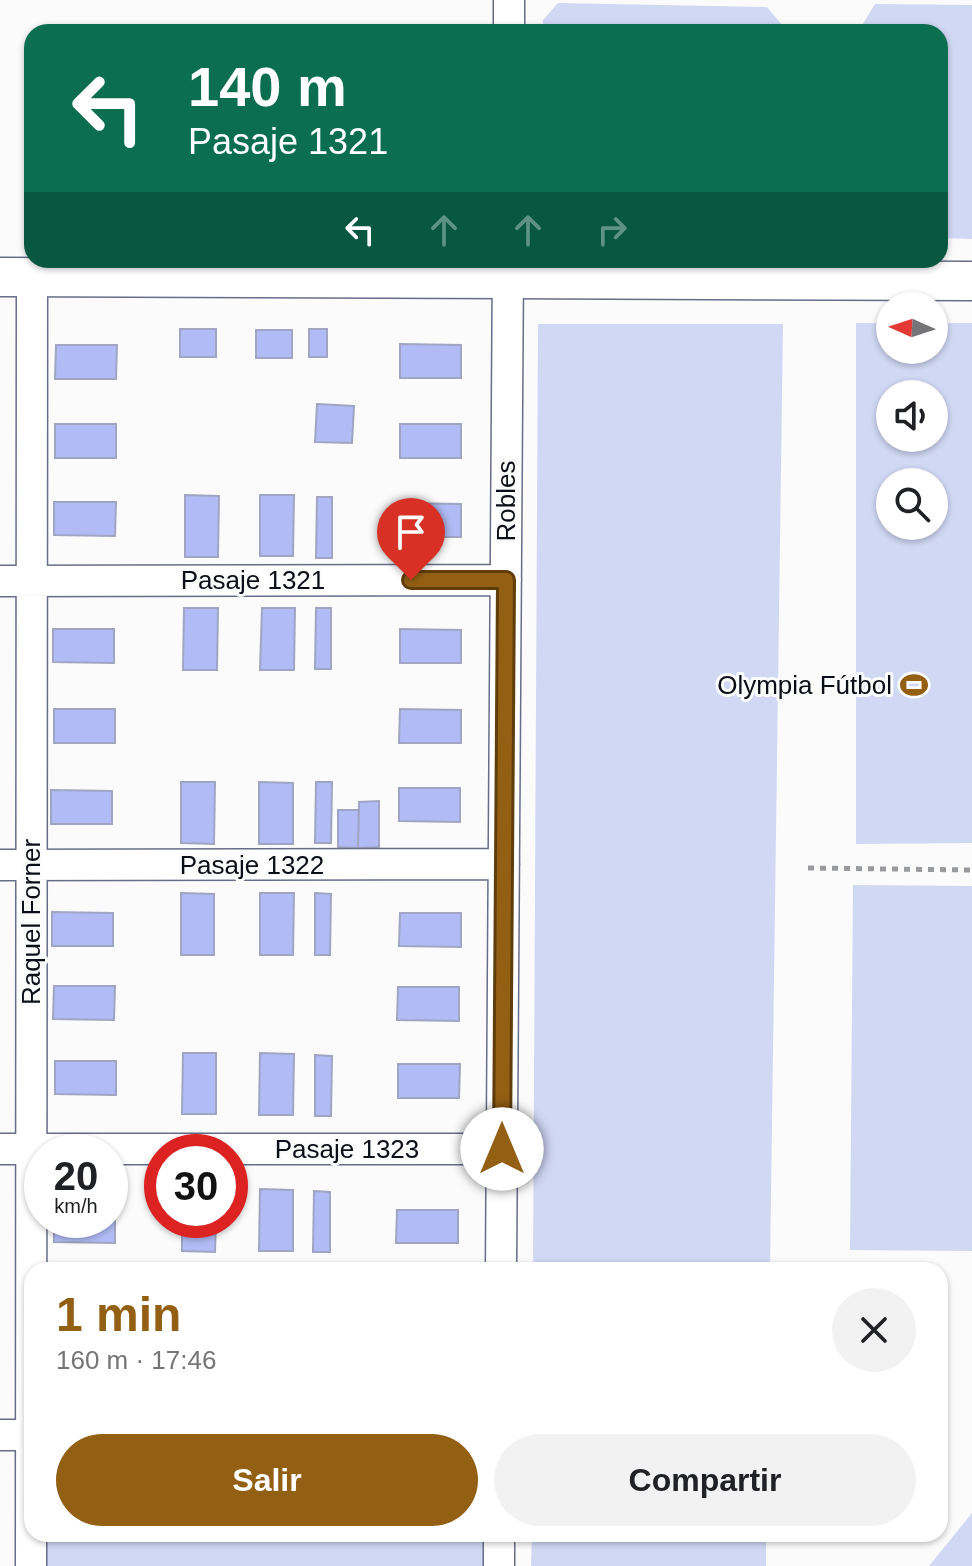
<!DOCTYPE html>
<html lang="es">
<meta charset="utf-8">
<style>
:root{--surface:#fff;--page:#f2f2f2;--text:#202124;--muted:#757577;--accent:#935f13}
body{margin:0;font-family:Arial,sans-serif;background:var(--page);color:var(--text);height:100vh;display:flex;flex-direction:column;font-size:30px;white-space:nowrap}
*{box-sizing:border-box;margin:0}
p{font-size:26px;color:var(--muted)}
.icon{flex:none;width:44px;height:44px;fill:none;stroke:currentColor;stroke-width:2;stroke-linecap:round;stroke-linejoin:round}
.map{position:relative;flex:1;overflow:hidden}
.drawer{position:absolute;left:24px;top:1262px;width:924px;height:280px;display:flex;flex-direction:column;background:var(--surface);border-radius:24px;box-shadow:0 2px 6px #0004}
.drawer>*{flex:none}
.hud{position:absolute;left:24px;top:24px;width:924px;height:244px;border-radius:24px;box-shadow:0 2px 6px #0004;background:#0b6e4f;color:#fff;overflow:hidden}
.needle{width:52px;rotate:273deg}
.controls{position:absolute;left:876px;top:292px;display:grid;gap:16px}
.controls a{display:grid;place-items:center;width:72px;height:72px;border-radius:50%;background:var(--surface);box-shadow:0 2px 6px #0004;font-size:40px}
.speed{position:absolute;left:24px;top:1134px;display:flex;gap:16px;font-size:40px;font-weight:700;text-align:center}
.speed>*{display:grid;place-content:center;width:104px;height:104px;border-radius:50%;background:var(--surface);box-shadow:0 2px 6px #0004;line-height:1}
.speed small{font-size:20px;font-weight:400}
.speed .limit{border:12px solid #d22;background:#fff;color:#111}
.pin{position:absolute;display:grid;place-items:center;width:68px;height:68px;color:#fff;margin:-82px -34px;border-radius:50% 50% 50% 0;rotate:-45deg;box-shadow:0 0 8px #0007}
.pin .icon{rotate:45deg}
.me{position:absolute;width:88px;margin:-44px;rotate:0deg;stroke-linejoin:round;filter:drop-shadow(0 0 6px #0008)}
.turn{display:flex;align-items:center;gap:28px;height:168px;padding:0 32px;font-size:36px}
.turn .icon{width:104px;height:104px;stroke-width:2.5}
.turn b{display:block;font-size:56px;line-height:68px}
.lanes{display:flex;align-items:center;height:76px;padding:0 32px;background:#0003;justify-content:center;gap:40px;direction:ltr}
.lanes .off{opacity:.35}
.round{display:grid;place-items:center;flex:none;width:84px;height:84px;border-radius:42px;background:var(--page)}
.headline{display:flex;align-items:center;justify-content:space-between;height:136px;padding:0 32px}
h1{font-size:48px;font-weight:700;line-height:60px;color:var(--accent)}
.cta{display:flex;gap:16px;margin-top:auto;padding:16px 32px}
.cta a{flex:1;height:92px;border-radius:48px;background:var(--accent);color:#fff;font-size:32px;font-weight:700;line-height:92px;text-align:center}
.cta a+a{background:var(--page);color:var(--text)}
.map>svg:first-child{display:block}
.green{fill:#d1d8f4;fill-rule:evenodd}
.building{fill:#b1bcf6;stroke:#9fa5c2;stroke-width:2}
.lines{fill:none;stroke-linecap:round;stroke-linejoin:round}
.minor-casing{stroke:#676d88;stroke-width:33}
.tertiary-casing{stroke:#676d88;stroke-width:41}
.path{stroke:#999a9e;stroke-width:5;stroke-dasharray:6 6;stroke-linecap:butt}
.minor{stroke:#fff;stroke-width:30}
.tertiary{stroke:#fff;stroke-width:38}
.route-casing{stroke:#603e0c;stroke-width:20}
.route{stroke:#935f13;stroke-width:14}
.labels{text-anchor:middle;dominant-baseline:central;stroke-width:6;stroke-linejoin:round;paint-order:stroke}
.street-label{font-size:26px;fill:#0b0d17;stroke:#fbfbfb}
.poi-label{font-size:26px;fill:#0b0d17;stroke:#fbfbfb;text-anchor:end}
</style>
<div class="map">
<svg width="972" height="1566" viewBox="0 0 972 1566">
<rect width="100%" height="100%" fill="#fbfbfb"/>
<path class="green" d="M558 3 767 7 788 32H543V20Z
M875 4 972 5V239L940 238V32H858Z
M856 323H890V350H934V323H972V843L856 844ZM890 394H934V438H890ZM890 482H934V526H890Z
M538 324H783L770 1270H533Z
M853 885 972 886V1251L850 1250Z
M972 1513V1566H929Z
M44 1534H488V1566H43Z
M532 1534H766V1566H531Z"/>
<path class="building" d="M180 329H216V357H180Z
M309 329H327V357H309Z
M256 330H292V358H256Z
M400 344 461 345V378H400Z
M56 345H117L116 379H55Z
M317 404 354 406 352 443 315 442Z
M55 424H116V458H55Z
M400 424H461V458H400Z
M185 495 219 496 218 557H185Z
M260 495H294L293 556H260Z
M317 497H332V558H316Z
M54 502H116L115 536 54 535Z
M400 503 461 504V537H400Z
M184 608H218L217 670H183Z
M262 608H295L294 670H260Z
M316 608H331V669H315Z
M53 629H114V663L53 662Z
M400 629 461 630V663H400Z
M54 709H115V743H54Z
M400 709 461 710V743H399Z
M181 782H215L214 844 181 843Z
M259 782 293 783V844H259Z
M316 782H332L331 843H315Z
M399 788H460V822L399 821Z
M51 790 112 791V824H51Z
M379 801V847L358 848 359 802Z
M338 810H359L358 848 338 847Z
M181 893 214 894V955H181Z
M260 893H294L293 955H260Z
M315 893 331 894 330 955H315Z
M52 912 113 913V946H52Z
M400 913H461V947L399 946Z
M54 986H115L114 1020 53 1019Z
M398 987H459V1021L397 1020Z
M183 1053H216V1114H182Z
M260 1053 294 1054 293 1115H259Z
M315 1055 332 1056 331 1116H315Z
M55 1061H116V1095L55 1094Z
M398 1064H460L459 1098H398Z
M260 1189 293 1190V1251H259Z
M314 1191 330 1192V1252H313Z
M110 1209H115V1243L54 1242V1220H110Z
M397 1210H458V1243H396Z
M182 1220H216L215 1252 182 1251Z"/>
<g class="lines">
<g class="minor-casing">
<path id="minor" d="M509 32V0
M0 581 506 580
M0 865 504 864
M0 1149H502
M501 1270 508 260
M0 1435H32
M31 1566 32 278
M499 1566V1534"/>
</g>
<g class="tertiary-casing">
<path id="tertiary" d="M0 277 972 281"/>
</g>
<path class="path" d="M808 868 972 870"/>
<use href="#minor" class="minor"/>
<use href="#tertiary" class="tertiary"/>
</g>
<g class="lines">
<g class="route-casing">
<path id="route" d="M411 580H506L502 1149"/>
</g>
<use href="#route" class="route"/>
</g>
<defs>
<g id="stadium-bare" transform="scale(2.16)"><path d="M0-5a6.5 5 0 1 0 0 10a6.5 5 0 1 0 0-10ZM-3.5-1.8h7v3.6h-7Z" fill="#935f13" stroke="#fbfbfb" stroke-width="2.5" paint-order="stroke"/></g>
</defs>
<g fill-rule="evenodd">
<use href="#stadium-bare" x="914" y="685"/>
</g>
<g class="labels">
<g class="street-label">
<text transform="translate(506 501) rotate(-90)">Robles</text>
<text x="253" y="580">Pasaje 1321</text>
<text x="252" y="865">Pasaje 1322</text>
<text transform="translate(31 922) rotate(-90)">Raquel Forner</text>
<text x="347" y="1149">Pasaje 1323</text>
</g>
<g class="poi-label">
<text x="892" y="685">Olympia Fútbol</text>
</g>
</g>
</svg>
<div class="controls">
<a><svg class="needle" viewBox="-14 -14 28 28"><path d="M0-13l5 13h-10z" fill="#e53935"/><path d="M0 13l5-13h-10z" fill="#757577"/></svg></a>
<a><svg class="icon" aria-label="sound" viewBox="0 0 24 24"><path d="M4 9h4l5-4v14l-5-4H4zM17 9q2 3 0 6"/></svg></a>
<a><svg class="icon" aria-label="search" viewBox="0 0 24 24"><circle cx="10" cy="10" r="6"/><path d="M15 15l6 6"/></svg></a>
</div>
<div class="speed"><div>20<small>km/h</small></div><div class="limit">30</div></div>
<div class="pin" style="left:411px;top:580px;background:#d93025"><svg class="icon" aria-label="arrive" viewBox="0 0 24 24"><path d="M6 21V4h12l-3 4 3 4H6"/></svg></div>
<svg class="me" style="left:502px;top:1149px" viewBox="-20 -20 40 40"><circle r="19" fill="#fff"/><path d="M0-13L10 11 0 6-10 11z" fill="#935f13"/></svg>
<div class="hud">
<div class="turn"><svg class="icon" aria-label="left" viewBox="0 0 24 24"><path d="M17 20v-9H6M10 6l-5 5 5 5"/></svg><div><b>140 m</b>Pasaje 1321</div></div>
<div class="lanes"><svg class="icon" aria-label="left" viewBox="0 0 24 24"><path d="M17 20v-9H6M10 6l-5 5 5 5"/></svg><svg class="icon off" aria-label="ahead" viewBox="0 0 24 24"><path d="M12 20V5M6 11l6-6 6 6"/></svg><svg class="icon off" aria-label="ahead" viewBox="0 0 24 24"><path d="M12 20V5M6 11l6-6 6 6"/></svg><svg class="icon off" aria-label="right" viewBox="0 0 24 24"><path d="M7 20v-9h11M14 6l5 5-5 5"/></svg></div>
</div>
<section class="drawer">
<div class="headline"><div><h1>1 min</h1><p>160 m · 17:46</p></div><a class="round"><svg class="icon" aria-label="close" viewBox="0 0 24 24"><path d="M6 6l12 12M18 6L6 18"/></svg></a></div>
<div class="cta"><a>Salir</a><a>Compartir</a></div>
</section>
</div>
